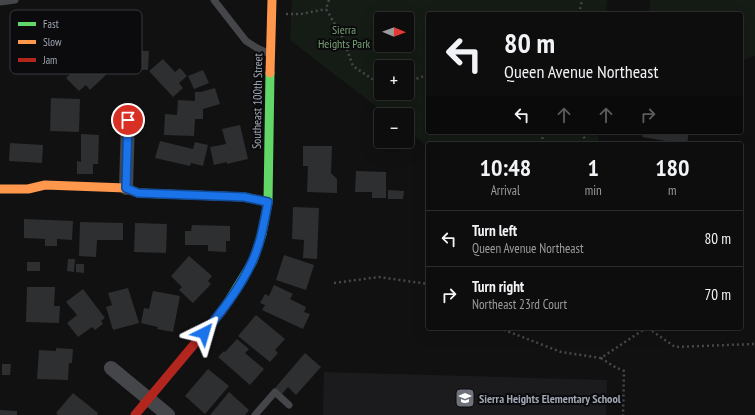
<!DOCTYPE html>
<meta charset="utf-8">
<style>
:root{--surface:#0d0d0d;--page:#1b1b1b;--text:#f1f3f6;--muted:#9a9c9d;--line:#2d2d2e}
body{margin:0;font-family:"PT Sans Narrow",sans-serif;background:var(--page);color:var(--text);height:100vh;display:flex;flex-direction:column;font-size:15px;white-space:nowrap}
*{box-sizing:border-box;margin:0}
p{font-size:13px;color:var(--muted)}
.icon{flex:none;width:22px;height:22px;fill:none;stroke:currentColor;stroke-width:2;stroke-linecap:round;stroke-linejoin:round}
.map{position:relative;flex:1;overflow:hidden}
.details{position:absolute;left:426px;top:142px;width:317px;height:188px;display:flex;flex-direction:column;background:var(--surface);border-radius:4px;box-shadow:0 4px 16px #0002,0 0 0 1px var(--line)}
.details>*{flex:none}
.banner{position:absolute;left:426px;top:12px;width:317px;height:122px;border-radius:4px;box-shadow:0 4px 16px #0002,0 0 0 1px var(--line);background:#0d0d0d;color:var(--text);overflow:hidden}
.needle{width:26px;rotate:91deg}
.buttons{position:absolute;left:374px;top:12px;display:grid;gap:8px}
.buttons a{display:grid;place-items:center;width:40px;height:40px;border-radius:4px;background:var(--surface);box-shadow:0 4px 16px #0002,0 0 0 1px var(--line);font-size:20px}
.pin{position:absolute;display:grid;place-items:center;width:34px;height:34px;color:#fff;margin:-17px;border:2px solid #fff;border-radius:50%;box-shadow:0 1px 4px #0007}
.me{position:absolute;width:44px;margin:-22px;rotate:40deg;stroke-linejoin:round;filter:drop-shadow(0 0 3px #0008)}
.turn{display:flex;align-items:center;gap:14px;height:84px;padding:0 12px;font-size:18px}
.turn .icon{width:52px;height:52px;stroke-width:2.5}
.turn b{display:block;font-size:28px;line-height:34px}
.lanes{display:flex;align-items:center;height:38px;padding:0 12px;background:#0003;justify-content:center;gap:20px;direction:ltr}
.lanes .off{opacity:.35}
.eta{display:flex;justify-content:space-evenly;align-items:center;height:68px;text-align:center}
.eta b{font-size:24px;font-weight:800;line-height:28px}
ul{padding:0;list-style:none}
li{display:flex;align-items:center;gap:12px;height:56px;padding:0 12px;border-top:1px solid var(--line)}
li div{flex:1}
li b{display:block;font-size:15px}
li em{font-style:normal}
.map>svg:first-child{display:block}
.built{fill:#1b1b1e}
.green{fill:#151b15;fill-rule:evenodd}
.building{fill:#2e2f31}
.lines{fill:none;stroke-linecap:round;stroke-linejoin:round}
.path{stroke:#46484c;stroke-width:2.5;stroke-dasharray:2 3;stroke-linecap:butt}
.lane{stroke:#45464a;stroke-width:7}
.street{stroke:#45464a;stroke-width:14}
.fast{stroke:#63d668;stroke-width:9}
.slow{stroke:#ff974d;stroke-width:9}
.jam{stroke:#b3261e;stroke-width:9}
.route-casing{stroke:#114b97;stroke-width:10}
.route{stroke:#1a73e8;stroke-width:7}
.labels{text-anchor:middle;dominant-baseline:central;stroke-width:4;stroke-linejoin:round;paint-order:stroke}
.park-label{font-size:12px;fill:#77a175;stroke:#0b0b0d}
.street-label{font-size:12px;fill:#a0a8b4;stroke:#0b0b0d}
.poi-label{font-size:12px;font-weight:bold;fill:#a0a8b4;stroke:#0b0b0d;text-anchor:start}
.key{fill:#0b0b0d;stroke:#383a3f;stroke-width:1}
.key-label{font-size:11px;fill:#a0a8b4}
</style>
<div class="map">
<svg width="755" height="415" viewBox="0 0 755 415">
<rect width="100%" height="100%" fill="#111"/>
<path class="built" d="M324 372 607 380 606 415H323Z"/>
<path class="green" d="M292 0H607L606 14H428V132H598V144H428V147L407 131V115H387L290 40ZM381 19H407V45H381ZM381 67H407V93H381Z
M650 0H755V56L741 61V14H649Z"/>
<path class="building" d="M96 49 107 60 103 64 110 71 90 90 86 85 79 91 66 78Z
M115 50 149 51 148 70 114 68Z
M163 59 175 72 180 68 187 76 179 83 183 88 173 97 149 71Z
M203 70 209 83 194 89 188 76Z
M215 88 220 104 203 109V119H195L194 136 164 135 165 114 177 115 178 100 195 101V92H201Z
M51 98 80 99 79 132 50 131Z
M240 125 248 159 227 164V162L214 165 210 147 226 144 222 129Z
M643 132H689L687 144H666V141L642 137Z
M81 134 99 135 98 164H93V174H77V161L81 162Z
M160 141 193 149 195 142 208 145 203 166 191 163 190 166 155 158Z
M10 143 43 145 42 163 9 161Z
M303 146H332L331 173 337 179V193L307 192 308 166H303Z
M356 171 386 172V198H372V192H355Z
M388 190 404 191 403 199H388Z
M293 207 319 208 317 259 303 258 304 240 292 239Z
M24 219 73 221 72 240 57 239V246H45V239L24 238Z
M80 222 123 223V240H97L96 257 79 256Z
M135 223 167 224 166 253 134 252Z
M192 225 230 226V241H226V252L208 251V245H185V231H191Z
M284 255 314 265 306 290 276 280Z
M189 256 212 276 208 281 211 284 193 303 179 290 182 287 171 276Z
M68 259H75L74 272 67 271Z
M27 262H40V271H27Z
M76 264H84V273L76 272Z
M274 285 293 294 290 299 306 307 304 312 310 314 303 329 262 310 265 305 260 303 265 294 269 296Z
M27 287H55L54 306H60L59 323 26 322Z
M128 288 139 323 113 330 106 307 112 305 108 293Z
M83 289 105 318 101 321 103 324 95 330 92 327 78 337 67 323 77 315 66 302Z
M153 291 180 296 173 332 157 329 158 327 141 323 144 308 149 309Z
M256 315 285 339 275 350 278 353 270 362 238 336Z
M237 339 249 349 245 353 264 369 250 385 218 357 224 351 225 352Z
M56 348 73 349 72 363H69L68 380 37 379 39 350 56 351Z
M305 353 321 367 296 395 288 387 282 394 275 388Z
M2 364H11L10 375H2Z
M208 369 229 386 205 414 185 396Z
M229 392 249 410 245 415H210Z
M73 393 98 413 97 415H58L56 413Z
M0 410 17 411V415H0Z"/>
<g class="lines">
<path class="path" d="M329 0 326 9 342 36 353 66 381 85
M286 14H301L326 9
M579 14 582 0
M407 82 427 75 428 76
M582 132 587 144
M542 144 543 132
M334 283 379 277 428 284
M499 328 561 352 601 358 646 328
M648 328 675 347 755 344
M601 358 613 366 624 371 623 415"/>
<path class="lane" d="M214 0 246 41 257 48 268 53
M0 2 15 0
M255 415 275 392 289 405"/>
<path class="street" d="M126 188 128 120
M111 368 168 415"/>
<path class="fast" d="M228 302 253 261 262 234 268 202 270 73"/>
<path class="slow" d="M270 73 272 0
M0 189H28L45 185 126 188 138 193 244 197 268 202"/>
<path class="jam" d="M135 415 222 311 228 302"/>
</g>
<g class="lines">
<g class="route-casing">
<path id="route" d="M128 120 126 188 138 193 244 197 268 202C264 222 261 243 252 262 240 288 222 311 204 333"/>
</g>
<use href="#route" class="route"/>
</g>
<defs>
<g id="school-square" transform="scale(1)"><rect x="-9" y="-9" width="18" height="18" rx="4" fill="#6e737b" stroke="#0b0b0d"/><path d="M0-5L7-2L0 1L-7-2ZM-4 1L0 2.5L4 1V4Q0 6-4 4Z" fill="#fff"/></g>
</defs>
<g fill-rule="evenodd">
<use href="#school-square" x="465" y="398"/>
</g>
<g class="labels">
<g class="park-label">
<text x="344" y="29">Sierra<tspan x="344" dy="14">Heights Park</tspan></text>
</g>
<g class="street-label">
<text transform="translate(257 101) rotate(-89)">Southeast 100th Street</text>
</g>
<g class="poi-label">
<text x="479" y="398">Sierra Heights Elementary School</text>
</g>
</g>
<rect x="10" y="10" width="132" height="64" rx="6" class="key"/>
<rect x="18" y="22" width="18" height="4" fill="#63d668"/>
<rect x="18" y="40" width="18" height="4" fill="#ff974d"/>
<rect x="18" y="58" width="18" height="4" fill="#b3261e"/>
<g class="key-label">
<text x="43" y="28">Fast</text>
<text x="43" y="46">Slow</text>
<text x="43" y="64">Jam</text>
</g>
</svg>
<div class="buttons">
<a><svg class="needle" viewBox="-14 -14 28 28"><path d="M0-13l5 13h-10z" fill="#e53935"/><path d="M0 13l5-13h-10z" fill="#9a9c9d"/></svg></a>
<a>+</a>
<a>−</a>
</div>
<div class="pin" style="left:128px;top:120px;background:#d93025"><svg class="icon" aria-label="arrive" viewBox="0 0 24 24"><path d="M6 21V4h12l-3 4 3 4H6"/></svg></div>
<svg class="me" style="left:204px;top:333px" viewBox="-20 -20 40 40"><path d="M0-17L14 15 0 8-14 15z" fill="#1a73e8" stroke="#fff" stroke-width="4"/></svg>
<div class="banner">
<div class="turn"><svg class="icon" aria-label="left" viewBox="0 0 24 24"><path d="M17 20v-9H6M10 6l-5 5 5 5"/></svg><div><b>80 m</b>Queen Avenue Northeast</div></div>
<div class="lanes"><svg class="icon" aria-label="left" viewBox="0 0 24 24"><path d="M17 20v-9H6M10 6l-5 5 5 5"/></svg><svg class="icon off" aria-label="ahead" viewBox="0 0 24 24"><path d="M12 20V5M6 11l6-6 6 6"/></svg><svg class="icon off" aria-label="ahead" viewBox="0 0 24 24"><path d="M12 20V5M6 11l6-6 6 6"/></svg><svg class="icon off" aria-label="right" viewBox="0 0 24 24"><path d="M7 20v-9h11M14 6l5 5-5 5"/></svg></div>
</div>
<section class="details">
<div class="eta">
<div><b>10:48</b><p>Arrival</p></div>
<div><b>1</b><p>min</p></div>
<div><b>180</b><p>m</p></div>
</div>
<ul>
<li><svg class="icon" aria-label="left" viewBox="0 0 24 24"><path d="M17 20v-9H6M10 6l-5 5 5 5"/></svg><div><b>Turn left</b><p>Queen Avenue Northeast</p></div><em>80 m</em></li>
<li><svg class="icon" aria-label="right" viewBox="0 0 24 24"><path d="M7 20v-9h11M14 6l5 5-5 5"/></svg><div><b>Turn right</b><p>Northeast 23rd Court</p></div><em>70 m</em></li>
</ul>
</section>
</div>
